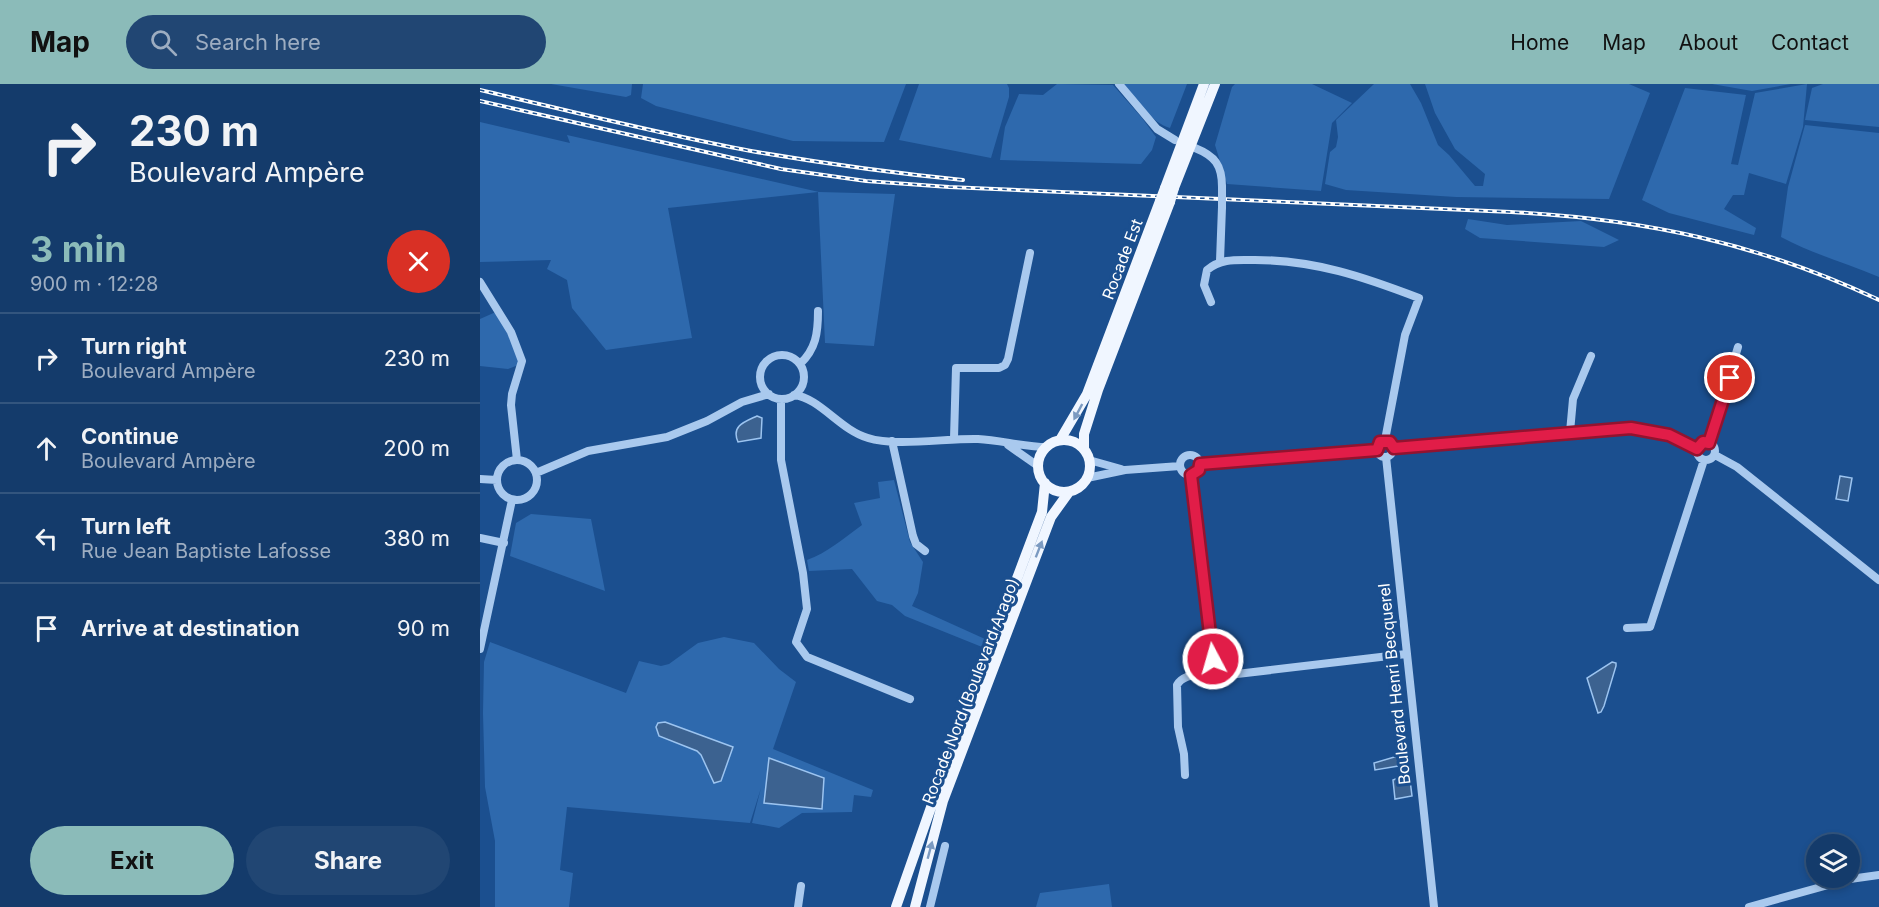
<!DOCTYPE html>
<meta charset="utf-8">
<style>
:root{--surface:#143b6b;--page:#214673;--text:#f1f3f6;--muted:#9dadc1;--line:#33557e;--accent:#8bbbb9}
body{margin:0;font-family:Inter,sans-serif;background:var(--page);color:var(--text);height:100vh;display:flex;flex-direction:column;font-size:22px;white-space:nowrap}
*{box-sizing:border-box;margin:0}
p{font-size:20px;color:var(--muted)}
.icon{flex:none;width:33px;height:33px;fill:none;stroke:currentColor;stroke-width:2;stroke-linecap:round;stroke-linejoin:round}
.map{position:relative;flex:1;overflow:hidden}
.sheet{display:flex;flex-direction:column;background:var(--surface);width:480px}
.sheet>*{flex:none}
.banner{background:#143b6b;color:var(--text);overflow:hidden}
.controls{position:absolute;left:1326px;top:750px;display:grid;gap:12px}
.controls a{display:grid;place-items:center;width:54px;height:54px;border-radius:50%;background:var(--surface);box-shadow:0 3px 9px #0003,0 0 0 2px var(--line);font-size:30px}
.pin{position:absolute;display:grid;place-items:center;width:51px;height:51px;color:#fff;margin:-26px;border:3px solid #fff;border-radius:50%;box-shadow:0 2px 6px #0007}
.me{position:absolute;width:66px;margin:-33px;rotate:354deg;stroke-linejoin:round;filter:drop-shadow(0 0 4px #0008)}
.turn{display:flex;align-items:center;gap:21px;height:126px;padding:0 30px;font-size:27px}
.turn .icon{width:78px;height:78px;stroke-width:2.5}
.turn b{display:block;font-size:42px;line-height:51px}
.round{display:grid;place-items:center;flex:none;width:63px;height:63px;border-radius:32px;background:var(--page)}
.summary{display:flex;align-items:center;justify-content:space-between;height:102px;padding:0 30px}
h1{font-size:36px;font-weight:700;line-height:45px;color:var(--accent)}
.primary-button{display:flex;gap:12px;margin-top:auto;padding:12px 30px}
.primary-button a{flex:1;height:69px;border-radius:36px;background:var(--accent);color:#111;font-size:24px;font-weight:700;line-height:69px;text-align:center}
.primary-button a+a{background:var(--page);color:var(--text)}
ul{padding:0;list-style:none}
li{display:flex;align-items:center;gap:18px;height:90px;padding:0 30px;border-top:2px solid var(--line)}
li div{flex:1}
li b{display:block;font-size:22px}
li em{font-style:normal}
header{display:flex;align-items:center;gap:36px;box-sizing:border-box;height:84px;padding:0 30px;background:var(--accent);color:#111}
header strong{font-size:28px}
nav{display:flex;gap:33px;margin-inline-start:auto;font-size:21px}
.search{width:420px;height:54px;background:var(--page);display:flex;align-items:center;gap:15px;box-sizing:border-box;padding:0 21px;border-radius:33px;color:var(--muted);font-size:22px}
main{display:flex;flex:1;min-height:0}
.map>svg:first-child{display:block}
.green{fill:#2e69ad}
.water{fill:#3c6290;stroke:#9cc4f0;stroke-width:1.5}
.lines{fill:none;stroke-linecap:round;stroke-linejoin:round}
.minor{stroke:#a9c9ee;stroke-width:8}
.major{stroke:#f0f6ff;stroke-width:10}
.rail-casing{stroke:#fff;stroke-width:4}
.rail{stroke:#1b4f8f;stroke-width:1.5;stroke-dasharray:4.5;stroke-linecap:butt}
.minor-bridge{stroke:#a9c9ee;stroke-width:8}
.major-bridge{stroke:#f0f6ff;stroke-width:10}
.oneway{fill:#7b9ac1}
.route-casing{stroke:#92132f;stroke-width:15}
.route{stroke:#e11d48;stroke-width:10}
.labels{text-anchor:middle;dominant-baseline:central;stroke-width:6;stroke-linejoin:round;paint-order:stroke}
.street-label{font-size:16px;fill:#fff;stroke:#1b4f8f}
</style>
<header>
<strong>Map</strong>
<div class="search"><svg class="icon" aria-label="search" viewBox="0 0 24 24"><circle cx="10" cy="10" r="6"/><path d="M15 15l6 6"/></svg>Search here</div>
<nav><a>Home</a><a>Map</a><a>About</a><a>Contact</a></nav>
</header>
<main>
<section class="sheet">
<div class="banner">
<div class="turn"><svg class="icon" aria-label="right" viewBox="0 0 24 24"><path d="M7 20v-9h11M14 6l5 5-5 5"/></svg><div><b>230 m</b>Boulevard Ampère</div></div>
</div>
<div class="summary"><div><h1>3 min</h1><p>900 m · 12:28</p></div><a class="round" style="background:#d93025;color:#fff"><svg class="icon" aria-label="close" viewBox="0 0 24 24"><path d="M6 6l12 12M18 6L6 18"/></svg></a></div>
<ul>
<li><svg class="icon" aria-label="right" viewBox="0 0 24 24"><path d="M7 20v-9h11M14 6l5 5-5 5"/></svg><div><b>Turn right</b><p>Boulevard Ampère</p></div><em>230 m</em></li>
<li><svg class="icon" aria-label="ahead" viewBox="0 0 24 24"><path d="M12 20V5M6 11l6-6 6 6"/></svg><div><b>Continue</b><p>Boulevard Ampère</p></div><em>200 m</em></li>
<li><svg class="icon" aria-label="left" viewBox="0 0 24 24"><path d="M17 20v-9H6M10 6l-5 5 5 5"/></svg><div><b>Turn left</b><p>Rue Jean Baptiste Lafosse</p></div><em>380 m</em></li>
<li><svg class="icon" aria-label="arrive" viewBox="0 0 24 24"><path d="M6 21V4h12l-3 4 3 4H6"/></svg><div><b>Arrive at destination</b></div><em>90 m</em></li>
</ul>
<div class="primary-button"><a>Exit</a><a>Share</a></div>
</section>
<div class="map">
<svg width="1399" height="823" viewBox="0 0 1399 823">
<rect width="100%" height="100%" fill="#1b4f8f"/>
<path class="green" d="M71 0H152L151 11 146 13Z
M163 0H426L404 58 313 57 176 22 161 14Z
M439 0H527L529 4V13L511 74 419 56Z
M577 0 633 1 662 34 676 53 672 66 661 80 520 76 525 43 539 10 563 11Z
M644 0H707L690 44C671 39 657 15 644 0Z
M755 0H832L872 19 852 39 841 107 747 100 735 61 752 3Z
M894 0H930L941 19 958 61 969 71 995 102H1003L1005 90 975 65 955 29 945 0H1149L1170 9 1129 115 976 113 866 106 845 100 850 68 856 63 858 53 856 36Z
M1232 0H1311L1272 7Z
M1327 0 1323 43 1306 100 1269 89 1264 111H1253L1244 125 1276 144 1274 151 1189 129 1162 116 1205 4 1266 11 1251 80 1258 81 1275 9Z
M1343 0H1399V43L1325 36 1332 4Z
M0 38 90 59 87 51 339 108 415 110 394 262 345 259 338 108 188 124 212 254 126 266 92 224 87 196 67 185 71 176 0 178Z
M1325 41 1399 49V193C1367 179 1332 170 1301 153L1308 103Z
M988 135 1027 141 1101 137 1139 156 1124 163 1000 154 985 145Z
M18 227 41 280 28 285 0 282V235Z
M414 396 430 458 443 478 438 509 432 522 505 555 502 563 425 532 412 521 397 517 372 485 329 487 327 476C347 469 364 454 382 441L374 419 400 414 398 398Z
M51 430 111 435 125 507 30 472 36 439Z
M244 553 274 559 299 585 316 598 293 665 393 706 391 713 374 711 372 728 322 729 299 744 272 739 281 704 270 739 87 723 80 786 93 789 89 823H15V757L5 703 3 629 4 578 10 558 146 609 159 577 181 582 189 580 218 559Z
M629 800 632 823H556L560 809Z"/>
<path class="water" d="M277 332 282 334 281 354 258 358C251 342 264 338 277 332Z
M1360 392 1372 394 1368 417 1356 415Z
M1132 578 1136 579V582L1124 622 1121 628 1118 629 1107 594Z
M185 638 253 663 241 697 234 699 221 671 217 667 179 652 176 643 178 639Z
M921 671 926 673V678L924 681 895 686 894 679Z
M289 674 344 694 342 725 284 719Z
M926 691 930 696 932 712 915 715 913 696Z"/>
<g class="lines">
<path class="minor" d="M639 0 677 45 695 56
M715 64C735 72 742 81 742 103
M740 177 742 123
M0 198 31 248 42 277 32 310 31 321 37 376
M731 218 724 201 727 186C741 174 757 176 775 176 835 176 884 193 939 214L925 251 905 356
M280 293a22 22 0 1 1 44 0a22 22 0 1 1-44 0Z
M320 280C336 265 338 249 338 227
M314 311C340 314 360 346 388 354 415 363 468 354 498 355 521 356 543 363 567 363
M301 315V376L323 489 327 525 316 558 327 573 430 615
M1090 348 1093 315 1111 272
M474 354 476 284H519L525 281 528 275 550 169
M897 365a8 8 0 1 1 16 0a8 8 0 1 1-16 0Z
M412 357 433 452 436 460 445 467
M1217 367a9 9 0 1 1 18 0a9 9 0 1 1-18 0Z
M1229 359 1258 263
M528 361 558 382
M914 364 1151 344 1189 351 1217 365
M1235 371 1257 383 1399 496
M700 381a10 10 0 1 1 20 0a10 10 0 1 1-20 0Z
M906 373 954 823
M17 396a20 20 0 1 1 40 0a20 20 0 1 1-40 0Z
M609 376 641 385
M720 380 897 366
M56 389 108 367 187 353 227 337 262 318 289 310
M711 391 733 575C740 585 745 588 757 590L926 570
M607 394 645 386 700 382
M0 395 17 396
M0 454 24 459
M1147 544 1170 543 1224 376
M0 565 32 416
M705 691 704 670 698 643 697 601C705 587 727 593 739 584
M318 823 321 802
M450 823 465 762
M1269 823 1370 795 1399 791"/>
<path class="major" d="M685 104 724 0
M694 104 735 0
M580 356 607 310 680 117
M558 382a26 26 0 1 1 52 0a26 26 0 1 1-52 0Z
M604 365V350L618 306 690 118
M416 823 456 709 562 428 565 399
M435 823 463 717 571 433 589 408"/>
<g class="rail-casing">
<path id="rail" d="M0 6C90 27 180 50 271 67 341 79 412 89 483 96
M0 17 301 85 386 97 469 103 1031 128C1164 135 1278 159 1399 216"/>
</g>
<use href="#rail" class="rail"/>
<path class="minor-bridge" d="M742 123V103"/>
<path class="major-bridge" d="M680 117 685 104
M690 118 694 104"/>
</g>
<defs><path id="oneway-solid" d="M-6-.8H1V-3.2L6.5 0L1 3.2V.8H-6Z" transform="scale(1.5)"/></defs>
<g class="oneway">
<use href="#oneway-solid" transform="translate(598 328) rotate(118)"/>
<use href="#oneway-solid" transform="translate(559 465) rotate(-69)"/>
<use href="#oneway-solid" transform="translate(450 766) rotate(-75)"/>
</g>
<g class="lines">
<g class="route-casing">
<path id="route" d="M733 575 711 391 719 386 720 380 897 366 900 358H910L914 364 1151 344 1189 351 1217 365 1223 358 1229 359 1250 294"/>
</g>
<use href="#route" class="route"/>
</g>
<g class="labels">
<g class="street-label">
<text transform="translate(642 175) rotate(-69)">Rocade Est</text>
<text transform="translate(914 600) rotate(-96)">Boulevard Henri Becquerel</text>
<text transform="translate(490 607) rotate(-69)">Rocade Nord (Boulevard Arago)</text>
</g>
</g>
</svg>
<div class="controls">
<a><svg class="icon" aria-label="layers" viewBox="0 0 24 24"><path d="M12 4l9 5-9 5-9-5zM3 14l9 5 9-5"/></svg></a>
</div>
<div class="pin" style="left:1250px;top:294px;background:#d93025"><svg class="icon" aria-label="arrive" viewBox="0 0 24 24"><path d="M6 21V4h12l-3 4 3 4H6"/></svg></div>
<svg class="me" style="left:733px;top:575px" viewBox="-20 -20 40 40"><circle r="17" fill="#e11d48" stroke="#fff" stroke-width="3"/><path d="M0-11L8 9 0 5-8 9z" fill="#fff"/></svg>
</div>
</main>
